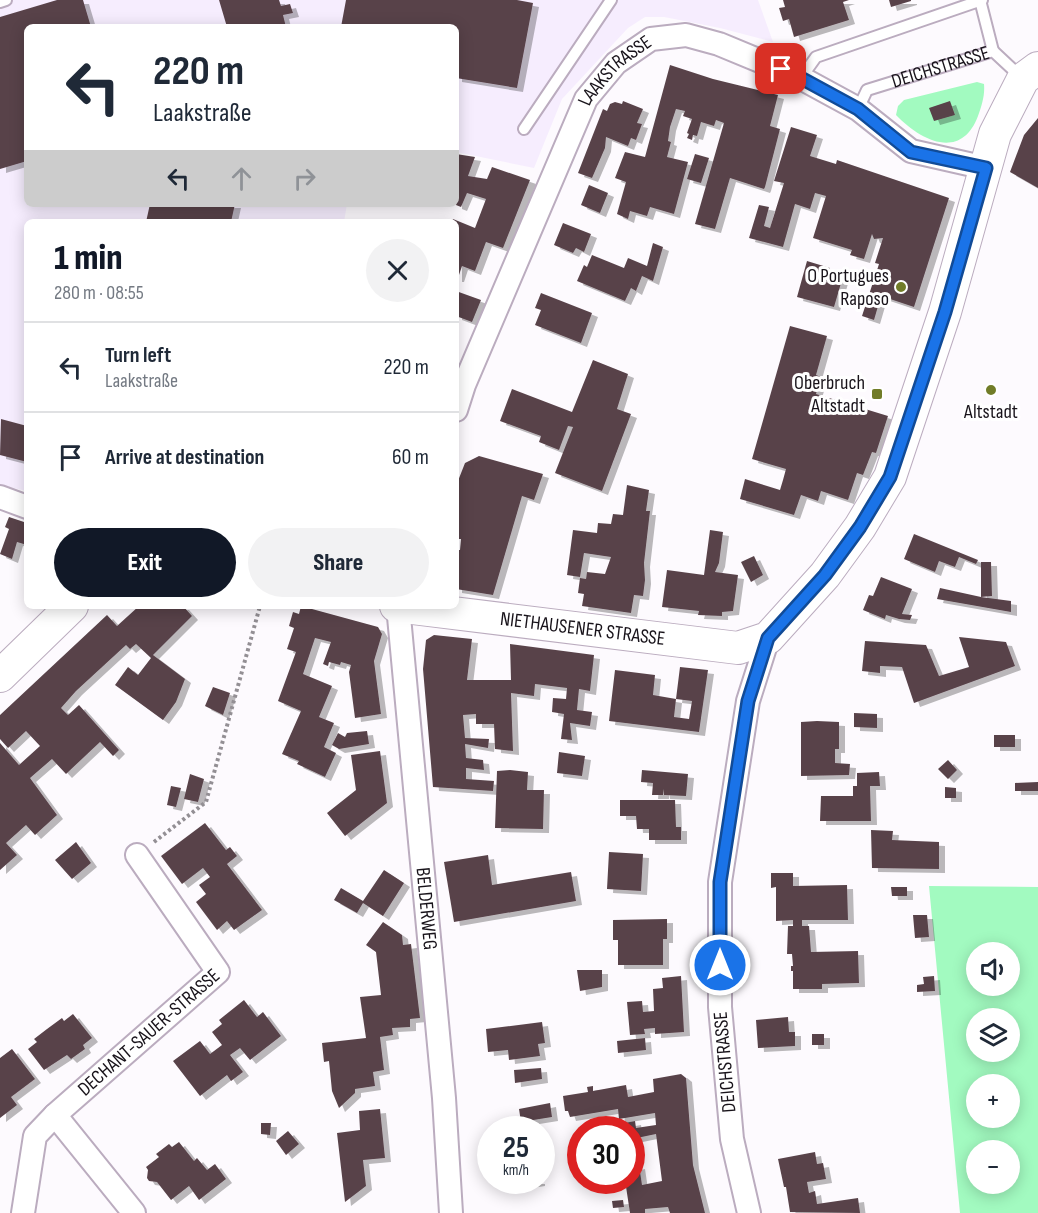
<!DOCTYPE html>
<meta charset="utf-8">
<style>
:root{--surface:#fff;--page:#f2f2f3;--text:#1f2937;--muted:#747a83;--line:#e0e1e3;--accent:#111827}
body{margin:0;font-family:"Sofia Sans Condensed",sans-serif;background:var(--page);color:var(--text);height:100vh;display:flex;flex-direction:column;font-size:22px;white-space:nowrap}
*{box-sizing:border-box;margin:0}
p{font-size:20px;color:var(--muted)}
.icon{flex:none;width:33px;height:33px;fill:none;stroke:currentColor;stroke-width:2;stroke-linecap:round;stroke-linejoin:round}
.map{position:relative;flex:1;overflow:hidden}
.panel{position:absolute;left:24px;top:219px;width:435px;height:390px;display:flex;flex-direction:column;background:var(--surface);border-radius:9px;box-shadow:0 3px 15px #0003}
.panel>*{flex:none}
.guide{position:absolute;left:24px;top:24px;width:435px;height:183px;border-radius:9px;box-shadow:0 3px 15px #0003;background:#fff;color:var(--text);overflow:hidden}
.buttons{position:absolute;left:966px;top:942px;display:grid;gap:12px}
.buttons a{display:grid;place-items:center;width:54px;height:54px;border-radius:50%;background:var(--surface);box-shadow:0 3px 15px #0003;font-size:30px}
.speed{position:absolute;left:477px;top:1116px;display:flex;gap:12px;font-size:30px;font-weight:700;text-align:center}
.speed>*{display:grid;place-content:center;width:78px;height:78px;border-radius:50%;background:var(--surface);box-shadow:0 3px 15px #0003;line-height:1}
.speed small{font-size:15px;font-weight:400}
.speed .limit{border:9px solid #d22;background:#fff;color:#111}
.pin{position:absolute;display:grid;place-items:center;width:51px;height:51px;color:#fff;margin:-26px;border-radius:12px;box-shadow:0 3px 9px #0006}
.me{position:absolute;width:66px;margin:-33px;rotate:0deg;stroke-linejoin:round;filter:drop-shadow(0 0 4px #0008)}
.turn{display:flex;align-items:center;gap:21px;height:126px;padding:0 30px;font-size:27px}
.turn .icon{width:78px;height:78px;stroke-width:2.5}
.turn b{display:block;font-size:42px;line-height:51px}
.lanes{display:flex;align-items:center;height:57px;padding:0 30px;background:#0003;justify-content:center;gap:30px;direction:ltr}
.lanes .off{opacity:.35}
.round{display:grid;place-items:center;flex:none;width:63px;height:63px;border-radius:32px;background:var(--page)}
.head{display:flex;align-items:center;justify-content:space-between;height:102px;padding:0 30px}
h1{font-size:36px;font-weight:800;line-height:45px;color:var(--accent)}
.button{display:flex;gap:12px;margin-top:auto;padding:12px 30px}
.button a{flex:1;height:69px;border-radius:36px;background:var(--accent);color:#fff;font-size:24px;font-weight:800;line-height:69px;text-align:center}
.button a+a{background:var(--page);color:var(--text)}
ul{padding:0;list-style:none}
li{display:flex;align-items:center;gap:18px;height:90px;padding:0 30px;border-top:2px solid var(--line)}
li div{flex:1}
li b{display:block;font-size:22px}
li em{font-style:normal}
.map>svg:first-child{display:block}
.industrial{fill:#f6edfe}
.green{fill:#a2fac0;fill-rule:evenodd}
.building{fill:#59434a;filter:url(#shadow)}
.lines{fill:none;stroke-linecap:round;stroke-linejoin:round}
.lane-casing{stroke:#bbacbf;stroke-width:14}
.street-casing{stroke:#bbacbf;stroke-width:26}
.secondary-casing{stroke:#bbacbf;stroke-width:34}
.path{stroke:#938f94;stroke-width:4;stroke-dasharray:3 3;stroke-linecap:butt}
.lane{stroke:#fff;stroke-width:10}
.street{stroke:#fff;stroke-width:22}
.secondary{stroke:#fff;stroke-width:32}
.route-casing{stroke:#114b97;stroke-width:15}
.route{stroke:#1a73e8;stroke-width:10}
.poi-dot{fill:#717c28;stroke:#fff;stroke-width:2}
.labels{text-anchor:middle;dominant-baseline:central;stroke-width:6;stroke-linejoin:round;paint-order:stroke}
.street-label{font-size:20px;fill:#18131a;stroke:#fff}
.poi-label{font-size:20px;fill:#18131a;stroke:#fff;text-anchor:end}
</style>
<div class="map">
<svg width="1038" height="1213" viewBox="0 0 1038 1213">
<defs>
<filter id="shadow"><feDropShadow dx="6" dy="4" stdDeviation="0" flood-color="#0004"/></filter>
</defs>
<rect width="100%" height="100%" fill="#fdfafe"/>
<path class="industrial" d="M0 0H758L773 42 720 28 664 17H645L628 28 562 99 534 168 456 152V27H27V204H347L344 222H27V491L0 485Z"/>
<path class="green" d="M977 82 984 84C985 95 982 105 978 116 961 161 921 141 896 115L898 106 904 100Z
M929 886 1038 887V1213H960ZM976 952H1010V986H976ZM976 1018H1010V1052H976ZM976 1084H1010V1118H976ZM976 1150H1010V1184H976Z"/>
<path class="building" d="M57 0H83L91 27H27V161L0 169V17Z
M219 0H279L281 6 290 4 293 13 283 15 286 27H227Z
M346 0H517L533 3 517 88 456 78V27H341Z
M783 0H849L843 2 849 20 794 37 789 19 783 21 779 8 785 7Z
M889 0H911V1L891 7Z
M670 65 713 79 778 95 770 126 780 129 765 187 764 189 730 178 715 229 695 224 724 123 716 120 714 126 701 122 697 136 693 135 692 140 687 138 689 134 687 133 692 119 683 116 685 111 676 109 670 127 668 141 671 142 667 157 688 162 674 214 650 207 647 216 630 211 628 219 617 214 626 182 615 178 625 152 645 157Z
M623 101 643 109 637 123 642 124 636 140 631 138 628 146 606 137 605 148 592 178 578 173 603 109 607 111 610 104 615 102 622 104Z
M950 101 955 115 934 121 929 108Z
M1038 118V188L1010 172 1024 135Z
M791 127 817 135 810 156 836 164 837 160 949 198 914 307 881 296 874 320 862 316 879 264 875 263 883 238 874 239 872 234 864 259 850 255 852 250 813 238 826 196 815 193 810 209 795 204 783 247 749 238 759 205 769 207 764 226 770 228 784 183 774 181Z
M456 154 475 157 468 176 487 179 492 167 530 180 503 248 486 242 475 271 462 266 458 278H456V222H452L453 219 475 228 486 199 467 193 461 207 456 205Z
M695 154 709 158 701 183 687 179Z
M589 185 608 193 600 213 581 205Z
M150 204H235L231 222H146Z
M563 223 591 234 584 252 576 248 573 253 554 245Z
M653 243 663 247 653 281 642 276 636 291 631 288 625 301 577 281 584 265 587 267 592 255 624 268 628 258 647 266Z
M807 261 830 268 825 282 829 283 833 270 844 273 834 307 797 297Z
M456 291 481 300 472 322 456 316Z
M541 293 592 313 581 343 535 325 541 310 535 308Z
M790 326 827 336 816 375 821 377 816 394 888 416 876 453 872 452 863 475 857 473 848 500 821 491 818 501 801 495 794 515 740 499 745 479 780 490 783 480 786 469 752 459Z
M593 360 628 374 617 409 631 414 602 491 555 473 573 427 568 426 559 450 539 442 541 436 500 421 512 389 572 412Z
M1 419 27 426V462L0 455Z
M479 456 543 474 534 500 522 496 493 595 456 589V550H460L461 539H457L459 522 456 521V486L465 463Z
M627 485 649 490 646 511H650L644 563 645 580 643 596 634 595 631 613 582 606 584 594 578 593 580 578 586 579 587 572 605 574 611 557 584 553 580 577 567 575 573 530 597 533 598 523 611 524 613 514 623 515Z
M9 517 27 523V545L17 542 12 559 0 554 9 529 5 527Z
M710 530 723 532 719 563 715 572 738 575 733 611 722 612V616L698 615 699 611 662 607 667 570 704 575Z
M914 534 978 560 976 564 959 557 955 567 939 561 935 572 904 559Z
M754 556 763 575 751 582 741 562Z
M981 562H991L992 596 981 597 1011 601V612L937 599 940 588 981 597Z
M881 577 912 589 902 614 912 615 910 620 899 619 886 615 885 619 863 610 869 595 873 596Z
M139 606H183L192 616 153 655 185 679 176 702 163 720 115 685 128 667 138 675 151 658 136 644 130 649 126 645 76 691 61 708 68 715 79 705 119 750 113 756 100 742 66 774 52 759 30 778 57 815 35 835 26 825 6 843 17 855 0 870V743L19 765 40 746 26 731 8 748 0 739V715L107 615 117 626Z
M301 606 378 627 382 634 374 661 381 714 355 718 349 672 351 665 341 662 340 665 329 662 328 666 323 664 331 642 315 638 303 674 332 686 319 717 334 723 324 747 336 753 325 777 297 764 299 761 282 754 301 711 278 701 296 652 287 649 294 628 289 626 293 612 299 614Z
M434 635 472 639 467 680H511L510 644 594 655 590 691 579 689 577 710 592 712 590 726 570 723 572 740 561 739 564 714 552 712 553 698 566 699 567 688 535 684 534 696 511 693 513 751 495 749 494 724H476V714L463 715 465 738 489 739 488 748 465 744 466 758 483 760 484 770 466 768V779L494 781 493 791 433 787 423 669 426 640Z
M959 637 1006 642 1015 666 914 703 902 667 880 666V673L862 671 865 641 926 645 939 676 969 667Z
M680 667 708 670 699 732 609 721 615 670 655 675 653 695 676 699 674 717 689 719 692 701 676 699Z
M213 687 230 693 223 715 205 706Z
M854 713 877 714V728L854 727Z
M817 721 839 722V749H835V763L850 764 849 775 801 776V722Z
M367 731 369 744 339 749 332 745 338 733 345 737 347 733Z
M994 735H1015V747H994Z
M380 751 387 803 345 836 327 813 356 790 351 755Z
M559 752 585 756 582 776 557 773Z
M948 760 957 770 948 779 938 769Z
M510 770 528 772 527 790H544L543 829 495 828 497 771Z
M642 770 688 774 686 796 664 795V789L663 795H652L653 783 641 782Z
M879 772 880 786H870L871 821H820L821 796H853V786H857V773Z
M190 774 204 779 198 802 184 799Z
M1038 782V791H1015V783Z
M171 786 181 788 176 807 167 805Z
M945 787 956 788V798H945Z
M620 800H675L676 827H681V840H649V829H637L636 816H620Z
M205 823 226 850 230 847 237 856 227 864 262 910 234 930 227 921 217 930 196 902 206 894 199 885 210 877 203 868 182 884 161 856Z
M871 830 893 831 892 840 939 842V869L872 868Z
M76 842 91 863 72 879 55 860Z
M609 852 643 854 641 891 607 889Z
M488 855 492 885 571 872 576 901 454 922 444 862Z
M384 870 404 883 383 916 363 903 357 913 334 900 341 888 363 901Z
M771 873H793V886L847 885 848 920H802V926H809L811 952 858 951 859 983 822 984V989H793V971H791V966H793L792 954H787L788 926H793V920L776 921V887L771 888Z
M891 887H907V896H892Z
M913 915H927L929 937 915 938Z
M667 919V939H663V965H618V940H613V920Z
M383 922 402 935 403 945 411 944 420 1018 410 1019V1027L392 1028 393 1035 380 1037 384 1070 373 1072 375 1086 355 1089V1093L339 1108 332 1091 329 1061 324 1062 322 1043 366 1038 360 997 381 995 376 952 366 945Z
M577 970H602V987L580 991Z
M681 976 684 1032 655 1034V1028L644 1029 645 1034 630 1035 627 1002 642 1001 643 1012 654 1011 653 989 663 988 662 978Z
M934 976 935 991 917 992V985L924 984 923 977Z
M244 1000 257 1017 263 1012 281 1036 250 1060 240 1048 230 1055 243 1072 231 1081 227 1075 200 1096 173 1061 200 1041 210 1054 222 1045 212 1032 222 1024 219 1020Z
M73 1014 92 1038 83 1045 85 1049 71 1059 67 1055 44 1070 28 1049 37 1042 34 1039 47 1029 62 1018 64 1021Z
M788 1017 789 1032H795V1046L758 1048 756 1020Z
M542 1022 545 1043 538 1044 540 1056 509 1060 508 1050 488 1052 486 1029Z
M812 1034H824V1045H812Z
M645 1038 646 1050 618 1053 617 1041Z
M12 1049 35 1079 11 1097 17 1105 0 1118V1058Z
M541 1068 542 1079 515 1083 514 1070Z
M681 1074 686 1078 693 1165 705 1213H670L668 1207 645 1209V1213H630L625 1180H632V1151L635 1166 639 1165 642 1185 662 1181 656 1134 632 1139V1130H621L619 1124 635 1121 636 1128 656 1125 655 1113 619 1119 618 1109 570 1117 568 1111H565L563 1096 588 1092 587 1087 593 1086V1091L626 1085 628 1097 654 1092 653 1079Z
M550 1103 552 1117 521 1122 519 1109Z
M380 1109 385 1158 363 1160 366 1186 345 1202 337 1133 360 1130 359 1111Z
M261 1123H271L270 1135 261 1134Z
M288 1131 299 1144 286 1155 276 1141Z
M179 1142 194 1161 197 1158 207 1170 215 1164 226 1179 199 1200 189 1186 171 1200 157 1182 149 1181 147 1178 148 1170 146 1167 159 1157 156 1154 169 1144 172 1147Z
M815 1152 817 1164 823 1163 826 1179 807 1182 809 1193 815 1191 817 1204 858 1198 860 1213 790 1212 786 1187H784L778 1159Z
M513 1180H539V1182L514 1186Z
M623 1200 624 1207 613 1208 612 1201Z"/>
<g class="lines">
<g class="lane-casing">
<g id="lane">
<path d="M980 0 993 51"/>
<path d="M0 2 6 0"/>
<path d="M801 78 816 57 982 0"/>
<path id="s1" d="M858 109 867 90 993 51 1021 77"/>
<path d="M524 129 611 0"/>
</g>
</g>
<g class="street-casing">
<g id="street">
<path id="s2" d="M456 410 464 385 586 99 616 63 651 39 686 35 719 44 801 78 858 109 911 151 986 168"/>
<path d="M0 497 27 507"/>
<path id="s3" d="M398 606 444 1098 451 1213"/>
<path d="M55 1115 134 1213"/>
<path id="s4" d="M23 1213 35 1136 55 1115 218 972 137 855"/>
<path d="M749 1213 732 1139 720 1007V882L748 701 768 638"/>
</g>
</g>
<g class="secondary-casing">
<g id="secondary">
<path id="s5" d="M396 606 738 648 768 638 825 575 860 527 890 477 945 312 995 134 1023 79 1038 68"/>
<path d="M0 676 72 606"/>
</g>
</g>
<path class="path" d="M154 842 206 802 260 606"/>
<use href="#lane" class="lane"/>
<use href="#street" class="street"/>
<use href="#secondary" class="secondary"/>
</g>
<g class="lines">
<g class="route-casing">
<path id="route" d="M720 965V882L748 701 768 638 825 575 860 527 890 477 945 312 986 168 911 152 858 109 801 78 781 69"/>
</g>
<use href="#route" class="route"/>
</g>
<g class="poi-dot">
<circle cx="901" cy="287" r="6"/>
<circle cx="991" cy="390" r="6"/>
<rect x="871" y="388" width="12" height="12" rx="3"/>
</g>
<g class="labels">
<g class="street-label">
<text stroke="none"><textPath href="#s1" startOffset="98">DEICHSTRASSE</textPath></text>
<text stroke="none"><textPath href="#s2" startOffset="378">LAAKSTRASSE</textPath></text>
<text stroke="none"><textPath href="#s5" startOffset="188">NIETHAUSENER STRASSE</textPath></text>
<text stroke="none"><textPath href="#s3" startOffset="304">BELDERWEG</textPath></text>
<text stroke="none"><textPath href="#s4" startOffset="232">DECHANT-SAUER-STRASSE</textPath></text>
<text transform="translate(725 1062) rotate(-95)">DEICHSTRASSE</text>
</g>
<g class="poi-label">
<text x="889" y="276">O Portugues<tspan x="889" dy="23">Raposo</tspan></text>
<text x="865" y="383">Oberbruch<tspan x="865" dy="23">Altstadt</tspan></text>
<text x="991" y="412" text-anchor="middle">Altstadt</text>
</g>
</g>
</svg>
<div class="buttons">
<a><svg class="icon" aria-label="sound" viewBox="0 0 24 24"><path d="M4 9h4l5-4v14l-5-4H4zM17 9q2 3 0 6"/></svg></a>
<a><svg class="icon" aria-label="layers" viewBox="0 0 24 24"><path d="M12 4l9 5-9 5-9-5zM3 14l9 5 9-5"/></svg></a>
<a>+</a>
<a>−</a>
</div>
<div class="speed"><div>25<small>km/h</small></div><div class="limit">30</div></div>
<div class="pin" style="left:781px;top:69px;background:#d93025"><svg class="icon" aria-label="arrive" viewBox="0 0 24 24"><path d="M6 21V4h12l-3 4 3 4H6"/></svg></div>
<svg class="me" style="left:720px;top:965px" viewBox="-20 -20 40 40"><circle r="17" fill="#1a73e8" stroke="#fff" stroke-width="3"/><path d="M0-11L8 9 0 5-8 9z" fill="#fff"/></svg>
<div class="guide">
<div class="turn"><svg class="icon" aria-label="left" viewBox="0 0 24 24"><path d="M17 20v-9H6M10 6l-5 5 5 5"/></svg><div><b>220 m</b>Laakstraße</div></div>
<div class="lanes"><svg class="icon" aria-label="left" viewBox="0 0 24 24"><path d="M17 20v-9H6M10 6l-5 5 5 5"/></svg><svg class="icon off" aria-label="ahead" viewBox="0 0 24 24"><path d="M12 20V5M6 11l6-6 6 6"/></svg><svg class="icon off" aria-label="right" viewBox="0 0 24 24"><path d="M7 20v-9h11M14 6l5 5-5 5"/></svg></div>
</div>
<section class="panel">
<div class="head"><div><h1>1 min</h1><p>280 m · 08:55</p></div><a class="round"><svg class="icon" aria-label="close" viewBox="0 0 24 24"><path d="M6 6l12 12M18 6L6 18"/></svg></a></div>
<ul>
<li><svg class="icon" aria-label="left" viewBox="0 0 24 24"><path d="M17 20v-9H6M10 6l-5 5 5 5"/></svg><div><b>Turn left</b><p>Laakstraße</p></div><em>220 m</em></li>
<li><svg class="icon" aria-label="arrive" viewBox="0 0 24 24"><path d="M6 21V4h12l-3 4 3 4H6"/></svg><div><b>Arrive at destination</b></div><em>60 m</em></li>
</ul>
<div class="button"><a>Exit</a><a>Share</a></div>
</section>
</div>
